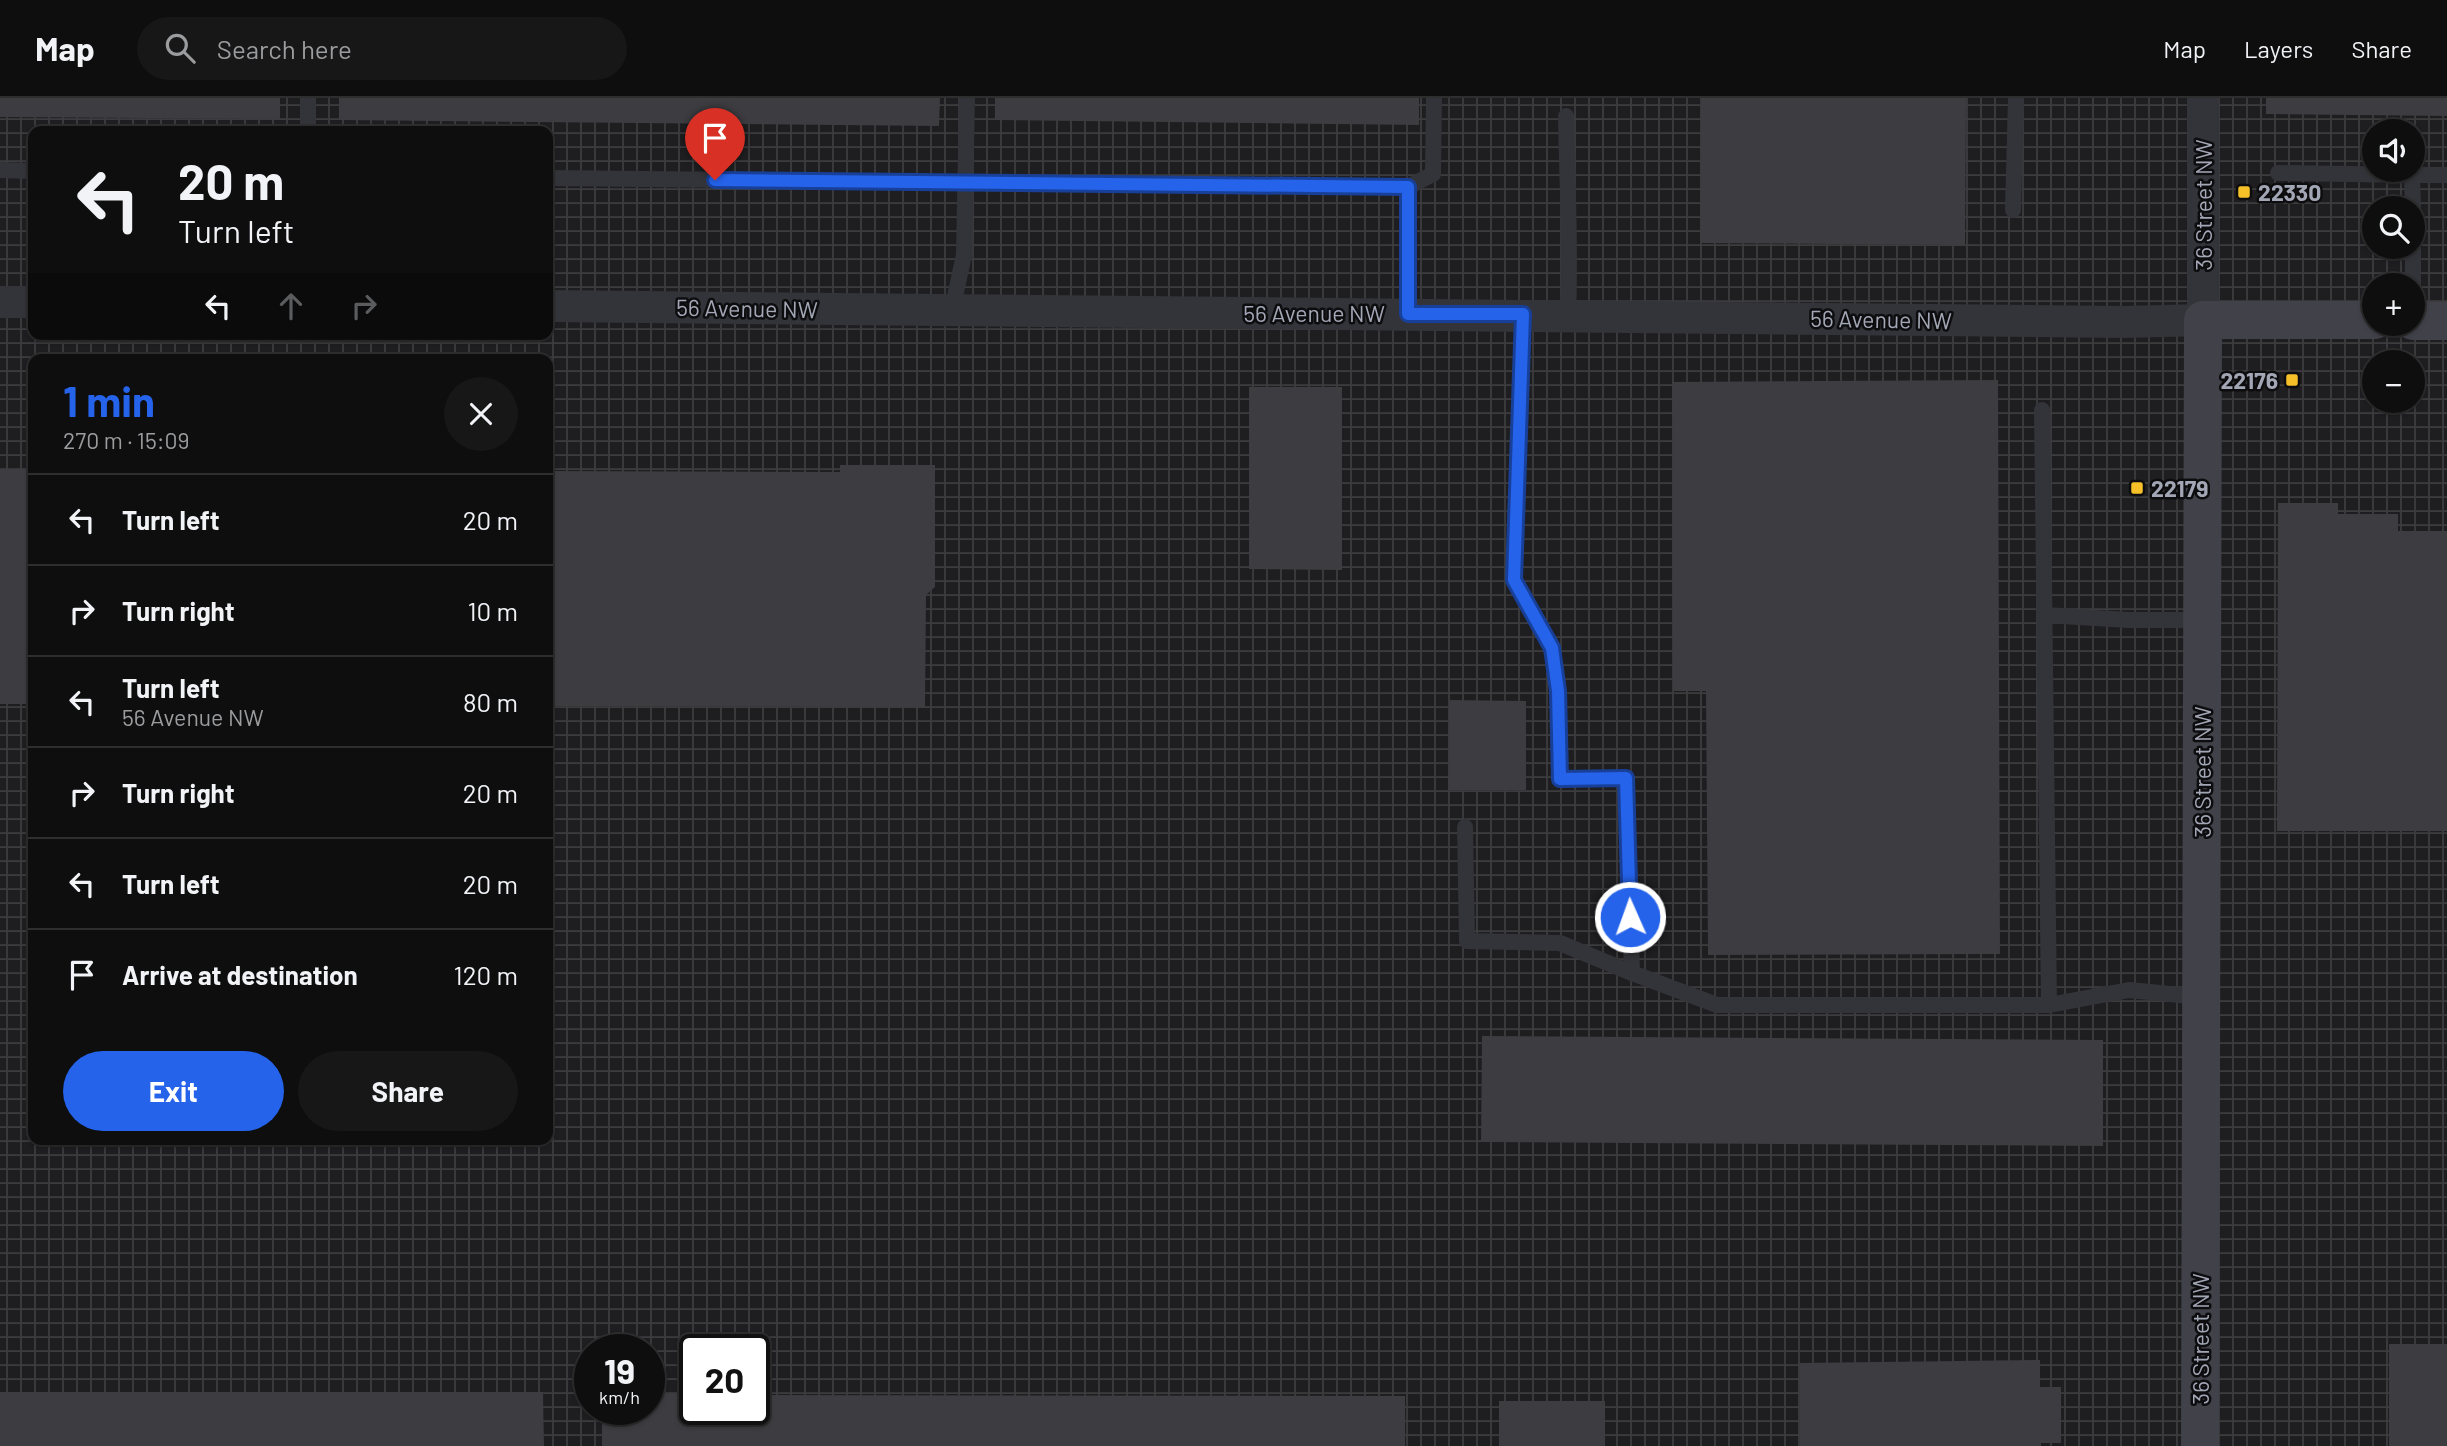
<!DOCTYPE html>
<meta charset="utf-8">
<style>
:root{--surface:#0e0e0f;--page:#171718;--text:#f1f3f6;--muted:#9b9c9e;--line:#2e2e2f;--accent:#2563eb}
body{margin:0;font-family:Barlow,sans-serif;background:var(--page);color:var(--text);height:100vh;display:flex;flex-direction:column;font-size:26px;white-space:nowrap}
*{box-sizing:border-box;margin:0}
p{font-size:23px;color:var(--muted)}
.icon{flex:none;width:38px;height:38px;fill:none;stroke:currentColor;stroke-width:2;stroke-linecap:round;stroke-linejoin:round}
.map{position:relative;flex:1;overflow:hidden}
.side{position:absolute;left:28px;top:256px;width:525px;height:791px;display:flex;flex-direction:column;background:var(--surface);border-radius:14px;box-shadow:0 2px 5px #0004,0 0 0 2px var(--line)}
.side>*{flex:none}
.guide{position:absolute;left:28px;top:28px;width:525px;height:214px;border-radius:14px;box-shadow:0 2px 5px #0004,0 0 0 2px var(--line);background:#0e0e0f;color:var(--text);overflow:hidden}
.tools{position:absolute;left:2362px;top:21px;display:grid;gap:14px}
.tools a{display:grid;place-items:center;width:63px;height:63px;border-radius:50%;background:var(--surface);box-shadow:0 2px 5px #0004,0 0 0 2px var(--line);font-size:35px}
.speed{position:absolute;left:574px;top:1236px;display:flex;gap:14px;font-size:35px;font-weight:700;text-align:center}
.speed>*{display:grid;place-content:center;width:91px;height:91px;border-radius:50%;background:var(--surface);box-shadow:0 2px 5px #0004,0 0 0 2px var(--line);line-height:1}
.speed small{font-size:18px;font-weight:400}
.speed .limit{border:4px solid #111;border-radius:10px;background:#fff;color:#111}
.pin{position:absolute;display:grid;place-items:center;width:60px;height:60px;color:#fff;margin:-72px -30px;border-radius:50% 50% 50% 0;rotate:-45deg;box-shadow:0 0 7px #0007}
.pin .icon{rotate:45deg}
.me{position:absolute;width:77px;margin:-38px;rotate:358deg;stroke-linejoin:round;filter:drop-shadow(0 0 5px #0008)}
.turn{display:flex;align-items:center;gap:24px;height:147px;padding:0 35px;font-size:32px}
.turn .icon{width:91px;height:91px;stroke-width:2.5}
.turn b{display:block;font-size:49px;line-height:60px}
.lanes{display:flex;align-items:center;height:66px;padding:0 35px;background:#0003;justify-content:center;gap:35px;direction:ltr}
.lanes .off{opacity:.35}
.round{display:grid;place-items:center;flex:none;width:74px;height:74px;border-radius:37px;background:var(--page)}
.overview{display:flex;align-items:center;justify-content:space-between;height:119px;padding:0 35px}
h1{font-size:42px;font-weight:700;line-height:52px;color:var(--accent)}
.primary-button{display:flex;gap:14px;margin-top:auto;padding:14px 35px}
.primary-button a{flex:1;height:80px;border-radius:42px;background:var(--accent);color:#fff;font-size:28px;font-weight:700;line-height:80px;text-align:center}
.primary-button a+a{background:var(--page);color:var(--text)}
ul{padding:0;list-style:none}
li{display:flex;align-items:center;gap:21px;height:91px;padding:0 35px;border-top:2px solid var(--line)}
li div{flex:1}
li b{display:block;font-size:26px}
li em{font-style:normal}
header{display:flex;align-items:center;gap:42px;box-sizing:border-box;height:98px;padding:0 35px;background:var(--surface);border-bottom:2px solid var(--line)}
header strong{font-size:33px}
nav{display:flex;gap:38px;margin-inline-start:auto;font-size:24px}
.search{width:490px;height:63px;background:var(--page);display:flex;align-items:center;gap:18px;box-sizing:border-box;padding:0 24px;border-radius:38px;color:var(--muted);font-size:26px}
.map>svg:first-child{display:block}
.industrial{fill:url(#industrial-grid);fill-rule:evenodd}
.building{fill:#3c3c41}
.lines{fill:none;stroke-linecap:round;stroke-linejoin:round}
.lane{stroke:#333439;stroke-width:16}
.street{stroke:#333439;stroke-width:32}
.secondary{stroke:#414249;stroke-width:38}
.route-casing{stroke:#184099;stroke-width:18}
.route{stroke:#2563eb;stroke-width:12}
.poi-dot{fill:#f6c028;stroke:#0d0d0f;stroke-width:2.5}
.labels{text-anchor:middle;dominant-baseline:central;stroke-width:5;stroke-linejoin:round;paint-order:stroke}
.poi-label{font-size:23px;font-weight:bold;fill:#a3a7b5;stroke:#0d0d0f;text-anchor:start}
.street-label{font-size:23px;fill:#a3a7b5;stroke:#0d0d0f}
</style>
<header>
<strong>Map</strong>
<div class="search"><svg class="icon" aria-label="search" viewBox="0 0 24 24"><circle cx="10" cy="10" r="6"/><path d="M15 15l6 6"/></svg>Search here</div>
<nav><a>Map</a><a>Layers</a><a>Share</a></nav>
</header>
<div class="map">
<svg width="2447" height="1348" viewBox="0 0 2447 1348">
<defs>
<pattern id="industrial-grid" width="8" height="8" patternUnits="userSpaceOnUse" patternTransform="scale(1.75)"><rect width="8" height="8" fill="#1e1e21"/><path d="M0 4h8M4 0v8" fill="none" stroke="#3c3c3f"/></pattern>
</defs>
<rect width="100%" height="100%" fill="#121214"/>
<path class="industrial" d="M0 0H2447V1348H0ZM33 33H548V236H33ZM2375 33H2413V72H2375ZM2375 110H2413V149H2375ZM2375 187H2413V226H2375ZM33 261H548V1041H33ZM2375 264H2413V303H2375ZM590 1251H649V1311H590ZM695 1251H754V1311H695Z"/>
<path class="building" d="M0 0H280V21L0 19Z
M339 0H940L939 28 339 22Z
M995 0H1419V27L995 22Z
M1701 0H1966L1965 147 1700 145Z
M2266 0H2447V18L2266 16Z
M1998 282 2000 856 1708 857 1706 593H1673L1672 284Z
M1249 289H1342V472L1249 471Z
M840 367H935V489L926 497 925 609 548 608V373L840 374Z
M0 371H33V606H0Z
M2278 405H2338V416H2398V433H2447V733H2277Z
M1449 602 1526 603V692H1448Z
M1482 938 2103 942V1048L1481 1044Z
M2389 1246H2447V1348H2389Z
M2040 1262V1289H2061V1345H2041V1348H1800L1799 1265Z
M0 1294H543L544 1348H0Z
M649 1296H695V1311H754V1297L1405 1298V1348H602V1311H649Z
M1499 1303H1605V1348H1499Z"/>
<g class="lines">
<path class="lane" d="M1566 18C1567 85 1571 151 1568 217
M308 33V0
M0 72 33 73
M2278 75 2412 77 2413 110
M2412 77H2447
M548 80 1408 89
M2013 112 2016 0
M2413 126V223
M952 212 964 157 967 0
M1408 216V89L1433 76 1434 0
M1523 216 1514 482 1552 550 1558 593 1560 681 1626 680 1632 875 1717 907H2049
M2042 312 2049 907 2129 892 2201 899
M2044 517 2129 522H2202
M1465 729 1467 843 1560 845 1632 875"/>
<path class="street" d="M0 204H33
M548 208 2123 224 2203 222V0"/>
<path class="secondary" d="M2413 223H2447
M2200 1348 2203 222H2375"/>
</g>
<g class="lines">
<g class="route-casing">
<path id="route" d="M715 82 1408 89V216H1523L1514 482 1552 550 1558 593 1560 681 1626 680 1630 819"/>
</g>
<use href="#route" class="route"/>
</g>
<g class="poi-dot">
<rect x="2237" y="87" width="14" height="14" rx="3.5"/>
<rect x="2285" y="275" width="14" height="14" rx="3.5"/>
<rect x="2130" y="383" width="14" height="14" rx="3.5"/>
</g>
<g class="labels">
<g class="poi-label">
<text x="2258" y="94">22330</text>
<text x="2278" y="282" text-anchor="end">22176</text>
<text x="2151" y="390">22179</text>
</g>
<g class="street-label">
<text transform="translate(2203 107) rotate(-90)">36 Street NW</text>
<text transform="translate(747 210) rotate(1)">56 Avenue NW</text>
<text x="1314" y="215">56 Avenue NW</text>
<text transform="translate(1881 221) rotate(1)">56 Avenue NW</text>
<text transform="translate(2202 674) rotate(-90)">36 Street NW</text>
<text transform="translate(2200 1241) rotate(-90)">36 Street NW</text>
</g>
</g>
</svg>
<div class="tools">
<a><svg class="icon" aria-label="sound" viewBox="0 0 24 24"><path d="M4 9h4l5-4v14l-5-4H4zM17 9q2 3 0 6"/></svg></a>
<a><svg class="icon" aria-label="search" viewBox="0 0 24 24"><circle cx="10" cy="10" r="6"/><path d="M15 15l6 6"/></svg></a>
<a>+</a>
<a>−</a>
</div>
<div class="speed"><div>19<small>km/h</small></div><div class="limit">20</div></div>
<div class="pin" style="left:715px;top:82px;background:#d93025"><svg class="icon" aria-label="arrive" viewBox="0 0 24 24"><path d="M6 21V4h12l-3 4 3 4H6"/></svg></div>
<svg class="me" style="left:1630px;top:819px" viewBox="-20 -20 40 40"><circle r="17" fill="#2563eb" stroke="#fff" stroke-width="3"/><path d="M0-11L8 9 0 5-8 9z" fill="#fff"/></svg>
<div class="guide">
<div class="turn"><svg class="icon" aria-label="left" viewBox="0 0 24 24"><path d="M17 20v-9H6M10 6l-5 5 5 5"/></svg><div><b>20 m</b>Turn left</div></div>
<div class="lanes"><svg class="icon" aria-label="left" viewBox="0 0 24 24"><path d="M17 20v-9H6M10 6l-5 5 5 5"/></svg><svg class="icon off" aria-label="ahead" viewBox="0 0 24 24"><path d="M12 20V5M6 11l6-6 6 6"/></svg><svg class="icon off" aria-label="right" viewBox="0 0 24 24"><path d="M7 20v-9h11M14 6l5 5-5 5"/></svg></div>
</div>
<section class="side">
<div class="overview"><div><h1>1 min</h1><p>270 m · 15:09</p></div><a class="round"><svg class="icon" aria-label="close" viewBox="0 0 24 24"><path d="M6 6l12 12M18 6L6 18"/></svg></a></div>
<ul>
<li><svg class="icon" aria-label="left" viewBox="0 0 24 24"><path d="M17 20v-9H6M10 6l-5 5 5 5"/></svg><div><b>Turn left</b></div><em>20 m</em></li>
<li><svg class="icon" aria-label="right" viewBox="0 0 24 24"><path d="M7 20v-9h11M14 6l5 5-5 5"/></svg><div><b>Turn right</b></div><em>10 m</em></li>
<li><svg class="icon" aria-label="left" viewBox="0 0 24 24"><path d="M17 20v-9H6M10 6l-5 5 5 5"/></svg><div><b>Turn left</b><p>56 Avenue NW</p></div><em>80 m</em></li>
<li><svg class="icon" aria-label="right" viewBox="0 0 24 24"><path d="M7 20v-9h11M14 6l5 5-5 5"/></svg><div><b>Turn right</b></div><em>20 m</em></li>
<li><svg class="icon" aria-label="left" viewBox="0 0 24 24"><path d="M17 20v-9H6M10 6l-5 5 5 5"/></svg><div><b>Turn left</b></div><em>20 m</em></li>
<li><svg class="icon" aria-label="arrive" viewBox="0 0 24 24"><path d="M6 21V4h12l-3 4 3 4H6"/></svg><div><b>Arrive at destination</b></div><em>120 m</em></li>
</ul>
<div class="primary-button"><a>Exit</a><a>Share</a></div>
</section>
</div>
